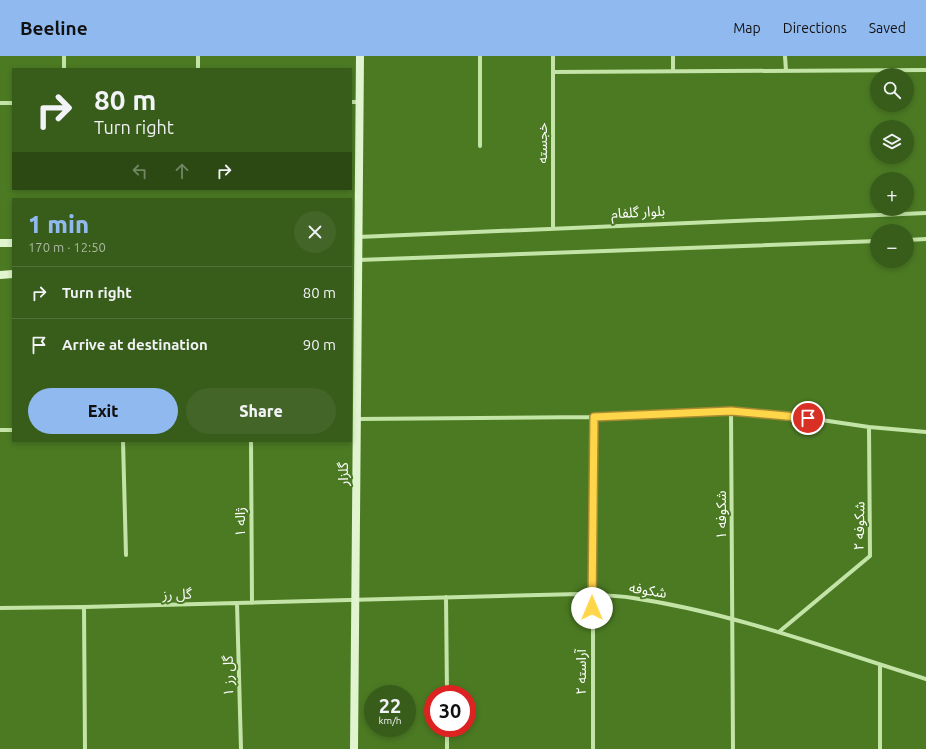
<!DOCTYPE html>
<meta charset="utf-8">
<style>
:root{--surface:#385c1a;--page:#436527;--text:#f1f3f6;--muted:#abbaa2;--line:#527139;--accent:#90b9f0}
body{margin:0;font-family:Ubuntu,"Noto Sans Arabic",sans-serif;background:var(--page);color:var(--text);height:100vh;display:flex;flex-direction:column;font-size:15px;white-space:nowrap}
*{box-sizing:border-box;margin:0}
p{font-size:13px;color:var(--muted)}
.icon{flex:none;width:22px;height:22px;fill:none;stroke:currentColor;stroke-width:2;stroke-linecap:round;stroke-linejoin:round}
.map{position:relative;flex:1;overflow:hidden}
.drawer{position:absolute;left:12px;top:142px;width:340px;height:244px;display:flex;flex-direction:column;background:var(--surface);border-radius:0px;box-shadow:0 2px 6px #0003}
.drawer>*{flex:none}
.banner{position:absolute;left:12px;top:12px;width:340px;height:122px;border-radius:0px;box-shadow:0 2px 6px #0003;background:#385c1a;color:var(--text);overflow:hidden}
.controls{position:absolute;left:870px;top:12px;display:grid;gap:8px}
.controls a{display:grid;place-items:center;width:44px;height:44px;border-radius:50%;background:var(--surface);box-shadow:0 2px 6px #0003;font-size:20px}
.speed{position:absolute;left:364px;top:629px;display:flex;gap:8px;font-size:20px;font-weight:700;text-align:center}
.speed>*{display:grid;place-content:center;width:52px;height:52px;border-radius:50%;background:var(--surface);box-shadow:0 2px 6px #0003;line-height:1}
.speed small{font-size:10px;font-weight:400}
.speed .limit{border:6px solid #d22;background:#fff;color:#111}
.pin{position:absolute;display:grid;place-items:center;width:34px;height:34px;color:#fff;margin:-17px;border:2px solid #fff;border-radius:50%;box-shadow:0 1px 4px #0007}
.me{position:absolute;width:44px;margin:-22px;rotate:0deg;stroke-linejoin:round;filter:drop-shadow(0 0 3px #0008)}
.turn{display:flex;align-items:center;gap:14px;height:84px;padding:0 16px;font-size:18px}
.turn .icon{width:52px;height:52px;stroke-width:2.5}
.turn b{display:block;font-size:28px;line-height:34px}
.lanes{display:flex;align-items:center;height:38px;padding:0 16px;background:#0003;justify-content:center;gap:20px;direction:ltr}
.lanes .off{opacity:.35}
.round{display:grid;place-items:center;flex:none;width:42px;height:42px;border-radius:21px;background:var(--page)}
.headline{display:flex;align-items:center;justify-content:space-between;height:68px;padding:0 16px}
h1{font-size:24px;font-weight:800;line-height:30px;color:var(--accent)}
.primary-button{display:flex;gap:8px;margin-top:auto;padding:8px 16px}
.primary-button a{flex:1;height:46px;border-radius:24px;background:var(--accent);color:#111;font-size:16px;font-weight:800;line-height:46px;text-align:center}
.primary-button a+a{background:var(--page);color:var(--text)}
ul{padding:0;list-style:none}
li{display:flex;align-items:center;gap:12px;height:52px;padding:0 16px;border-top:1px solid var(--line)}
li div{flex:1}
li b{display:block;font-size:15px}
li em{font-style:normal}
header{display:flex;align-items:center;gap:24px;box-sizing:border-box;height:56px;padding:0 20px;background:var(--accent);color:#111}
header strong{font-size:19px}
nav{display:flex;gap:22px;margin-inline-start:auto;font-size:14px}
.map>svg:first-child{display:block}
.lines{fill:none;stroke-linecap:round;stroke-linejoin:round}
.street{stroke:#c3e4a6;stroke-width:4}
.secondary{stroke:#e0f4cf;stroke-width:8}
.route-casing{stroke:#a68a30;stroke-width:10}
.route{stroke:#ffd54a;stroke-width:7}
.labels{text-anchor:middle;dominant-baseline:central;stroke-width:4;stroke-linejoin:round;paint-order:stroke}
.street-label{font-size:14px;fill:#fff;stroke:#4b7a23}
</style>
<header>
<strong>Beeline</strong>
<nav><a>Map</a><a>Directions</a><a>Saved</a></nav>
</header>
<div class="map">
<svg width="926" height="693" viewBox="0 0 926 693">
<rect width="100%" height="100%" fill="#4b7a23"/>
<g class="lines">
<path class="street" d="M64 0V13
M480 0V90
M785 0 786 15
M198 13V0
M673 15V0
M553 16 926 14
M351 46H359
M0 47H13
M553 173V0
M358 181 926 157
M907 184 926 183
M358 204 877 185
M731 355 733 693
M357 363 593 361 731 355 808 362 869 371 926 376
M0 374H13
M123 385 126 499
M251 385 252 547
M446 541 447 638
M237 547 241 693
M84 551 85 693
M0 552 84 551 579 538C597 539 615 539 633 542 734 557 829 593 926 623
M780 575 870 500 869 371
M880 609V693
M447 672V693
M593 693V361"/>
<path class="secondary" d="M0 187H13
M0 219 13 218
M354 693 360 0"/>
</g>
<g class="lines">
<g class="route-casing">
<path id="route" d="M592 552 594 361 731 355 808 362"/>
</g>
<use href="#route" class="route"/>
</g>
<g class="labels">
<g class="street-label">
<text transform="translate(542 87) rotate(-90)">خجسته</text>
<text transform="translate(638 156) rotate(-3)">بلوار گلفام</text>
<text transform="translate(343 418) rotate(-90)">گلزار</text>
<text transform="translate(721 459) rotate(-90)">شکوفه ۱</text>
<text transform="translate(240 466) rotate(-90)">ژاله ۱</text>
<text transform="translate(859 470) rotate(-89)">شکوفه ۲</text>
<text transform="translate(648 534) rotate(9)">شکوفه</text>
<text transform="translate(177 538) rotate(-2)">گل رز</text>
<text transform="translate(581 616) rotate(-90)">آراسته ۲</text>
<text transform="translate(228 620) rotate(-91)">گل رز ۱</text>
</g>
</g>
</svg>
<div class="controls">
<a><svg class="icon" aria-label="search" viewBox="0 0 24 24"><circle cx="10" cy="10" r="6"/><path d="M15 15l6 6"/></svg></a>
<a><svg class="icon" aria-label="layers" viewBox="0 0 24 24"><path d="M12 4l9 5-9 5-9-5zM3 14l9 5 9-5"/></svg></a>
<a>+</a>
<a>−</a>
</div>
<div class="speed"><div>22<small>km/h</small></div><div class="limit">30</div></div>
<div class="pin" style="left:808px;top:362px;background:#d93025"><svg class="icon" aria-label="arrive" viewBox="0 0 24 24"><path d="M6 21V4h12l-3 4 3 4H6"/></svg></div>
<svg class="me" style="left:592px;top:552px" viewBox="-20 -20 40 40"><circle r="19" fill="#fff"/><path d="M0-13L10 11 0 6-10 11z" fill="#ffd54a"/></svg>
<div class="banner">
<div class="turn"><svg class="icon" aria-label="right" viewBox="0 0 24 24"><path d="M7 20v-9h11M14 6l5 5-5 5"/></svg><div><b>80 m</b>Turn right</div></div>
<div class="lanes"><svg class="icon off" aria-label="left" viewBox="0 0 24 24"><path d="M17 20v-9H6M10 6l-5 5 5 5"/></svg><svg class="icon off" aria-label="ahead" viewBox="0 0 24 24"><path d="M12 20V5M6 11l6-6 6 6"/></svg><svg class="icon" aria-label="right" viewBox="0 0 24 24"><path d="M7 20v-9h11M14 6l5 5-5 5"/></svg></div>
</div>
<section class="drawer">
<div class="headline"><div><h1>1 min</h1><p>170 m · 12:50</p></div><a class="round"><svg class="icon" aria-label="close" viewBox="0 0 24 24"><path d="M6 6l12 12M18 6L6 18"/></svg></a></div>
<ul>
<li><svg class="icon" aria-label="right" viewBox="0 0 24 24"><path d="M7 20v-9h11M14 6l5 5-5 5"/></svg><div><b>Turn right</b></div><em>80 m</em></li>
<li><svg class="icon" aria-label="arrive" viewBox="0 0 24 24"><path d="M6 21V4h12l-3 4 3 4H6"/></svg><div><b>Arrive at destination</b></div><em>90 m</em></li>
</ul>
<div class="primary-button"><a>Exit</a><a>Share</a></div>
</section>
</div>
